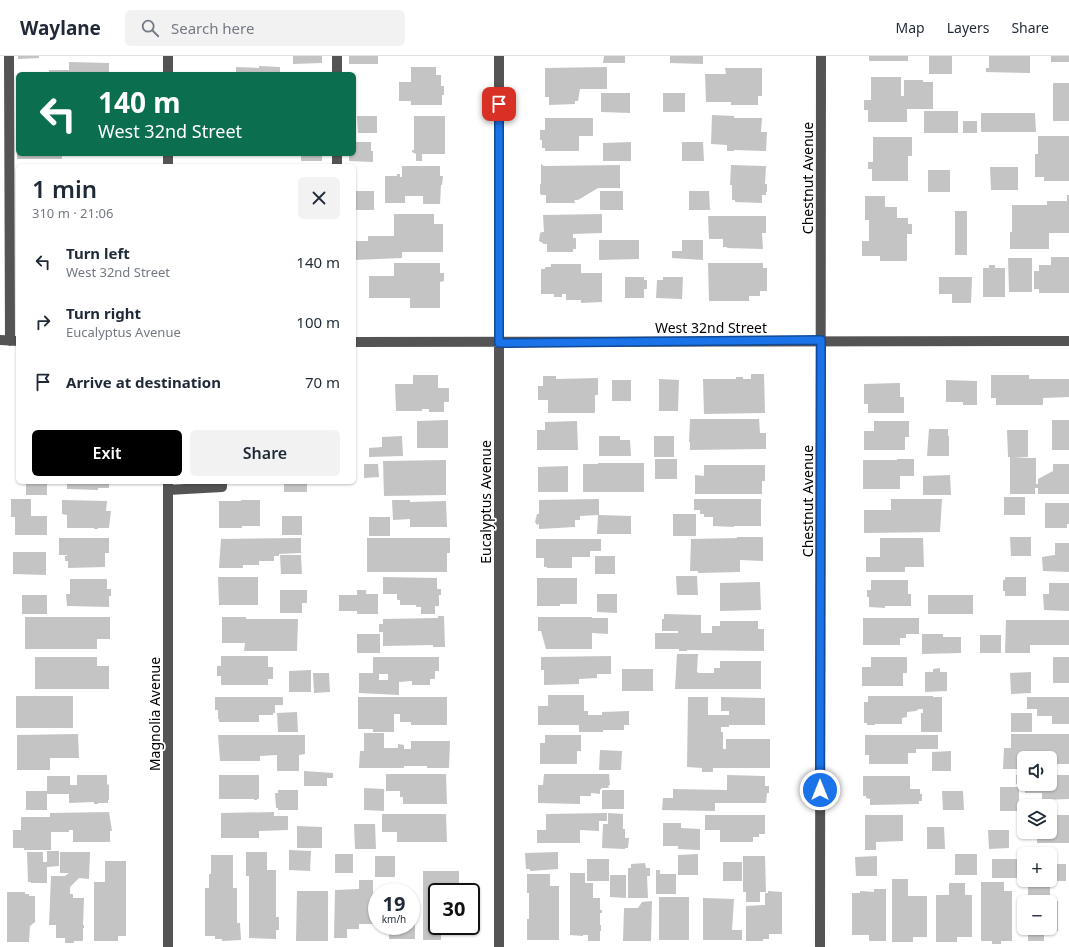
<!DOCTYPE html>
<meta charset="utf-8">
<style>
:root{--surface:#fff;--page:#f2f2f3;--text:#1f2937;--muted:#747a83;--line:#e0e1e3;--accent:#000}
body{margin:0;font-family:"Noto Sans",sans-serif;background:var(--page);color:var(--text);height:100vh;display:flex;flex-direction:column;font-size:15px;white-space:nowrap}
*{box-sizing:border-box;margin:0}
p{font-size:13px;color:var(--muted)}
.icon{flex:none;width:22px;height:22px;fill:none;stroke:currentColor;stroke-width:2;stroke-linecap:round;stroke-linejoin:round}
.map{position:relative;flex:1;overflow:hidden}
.panel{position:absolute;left:16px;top:108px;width:340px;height:320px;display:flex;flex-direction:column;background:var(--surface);border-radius:6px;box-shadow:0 1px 3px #0004}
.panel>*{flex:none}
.guide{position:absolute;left:16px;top:16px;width:340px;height:84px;border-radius:6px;box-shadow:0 1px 3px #0004;background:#0b6e4f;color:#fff;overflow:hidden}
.controls{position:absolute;left:1017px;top:695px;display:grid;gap:8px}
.controls a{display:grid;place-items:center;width:40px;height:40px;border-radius:6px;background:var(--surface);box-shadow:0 1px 3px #0004;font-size:20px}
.speed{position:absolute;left:368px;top:827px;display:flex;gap:8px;font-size:20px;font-weight:700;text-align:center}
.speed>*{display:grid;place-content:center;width:52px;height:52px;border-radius:50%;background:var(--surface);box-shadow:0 1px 3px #0004;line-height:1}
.speed small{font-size:10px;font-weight:400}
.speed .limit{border:2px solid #111;border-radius:6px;background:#fff;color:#111}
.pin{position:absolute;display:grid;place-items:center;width:34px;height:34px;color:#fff;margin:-17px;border-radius:8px;box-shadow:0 2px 6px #0006}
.me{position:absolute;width:44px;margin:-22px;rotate:0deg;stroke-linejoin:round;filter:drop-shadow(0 0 3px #0008)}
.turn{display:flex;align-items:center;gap:14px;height:84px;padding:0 16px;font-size:18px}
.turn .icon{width:52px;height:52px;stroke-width:2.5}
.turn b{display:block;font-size:28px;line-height:34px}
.round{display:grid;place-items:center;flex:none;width:42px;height:42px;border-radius:6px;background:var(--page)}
.head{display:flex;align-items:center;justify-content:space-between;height:68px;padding:0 16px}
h1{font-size:24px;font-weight:600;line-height:30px}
.cta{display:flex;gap:8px;margin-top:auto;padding:8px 16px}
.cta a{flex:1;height:46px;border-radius:6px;background:var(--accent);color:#fff;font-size:16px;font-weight:600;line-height:46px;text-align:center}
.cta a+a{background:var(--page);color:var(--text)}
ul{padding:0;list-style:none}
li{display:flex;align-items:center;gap:12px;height:60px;padding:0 16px}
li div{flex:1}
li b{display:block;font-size:15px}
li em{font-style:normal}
header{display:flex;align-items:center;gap:24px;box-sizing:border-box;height:56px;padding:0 20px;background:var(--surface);border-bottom:1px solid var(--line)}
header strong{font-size:19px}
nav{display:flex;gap:22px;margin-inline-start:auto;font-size:14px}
.search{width:280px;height:36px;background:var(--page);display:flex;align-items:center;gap:10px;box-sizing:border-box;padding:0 14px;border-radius:6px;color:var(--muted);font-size:15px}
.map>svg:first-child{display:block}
.building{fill:#c4c4c4;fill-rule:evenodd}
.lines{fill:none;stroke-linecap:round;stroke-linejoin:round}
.minor{stroke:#545454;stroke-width:10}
.route-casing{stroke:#114b97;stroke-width:10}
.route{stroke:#1a73e8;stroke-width:7}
.labels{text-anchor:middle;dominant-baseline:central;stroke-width:3.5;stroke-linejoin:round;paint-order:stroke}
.street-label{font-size:14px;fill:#000;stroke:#fff}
</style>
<header>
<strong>Waylane</strong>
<div class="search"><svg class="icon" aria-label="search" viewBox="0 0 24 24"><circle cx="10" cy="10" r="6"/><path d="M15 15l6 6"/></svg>Search here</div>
<nav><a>Map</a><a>Layers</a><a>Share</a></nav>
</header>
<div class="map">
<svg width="1069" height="891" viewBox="0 0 1069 891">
<rect width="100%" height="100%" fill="#fff"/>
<path class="building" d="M18 0H39V2L18 3Z
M293 0H322V7L293 8Z
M349 0H378V8H349Z
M604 0H625V7H603Z
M670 0H703V8L670 7Z
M869 0H908V5H869Z
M929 0H952V18H929Z
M989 0H1030V17L986 16V12H989Z
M1051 0H1069V6H1051Z
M69 6 109 7V18H49V14H69Z
M259 10 280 11V18H236V11L259 12Z
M411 11H436V19H441V30H444V39H442V49H411V45H399V26H411Z
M607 11V33H580L578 45H575V48L549 49V41H545V12Z
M725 12H762V40H758V49H731V46H706L705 18H726Z
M871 21H901V40H904V24H923V26H933V53H907V66H868V54H864V44H871Z
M1053 27H1069V65H1053Z
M601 37H630V57L601 56Z
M663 37H685V56H663Z
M924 55H958V77H924Z
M981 57H1035L1036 76H981Z
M712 59 734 60V62H762L761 76H767L766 95 734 94V95H727V89L711 88Z
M357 60H377V77H358Z
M414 60H445V98H422V105H416V98L412 96V94H414Z
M545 62H593V80H579V95H545V92H542V84H540V74H545Z
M963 65H977V77H963Z
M1038 80H1069V125H1044V121H1035V98H1038Z
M873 81H912V100H908V125H872V113H868V106H873Z
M354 86H371V95H373V106L349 105V98H354Z
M631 86V105H603V87Z
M682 86H703L704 105H682Z
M17 98H62V103H17Z
M301 98H322V105H301Z
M75 108H100V110H75Z
M541 108 544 110 620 109V132H598L578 144H574L575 147H546V139H541L540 137V128H541Z
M731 109 766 110 765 128H767V136H766V139H762V147L735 146V144H732V129H730Z
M402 110H440V120H443L442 129H441L440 148H423V140H405V147H385V120H397V118H400V121H402Z
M990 111H1018V134H991Z
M928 114H950V136H928Z
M354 135H374V154H354Z
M600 135H623V154H600Z
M689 135H709L710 154H689Z
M1067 139H1069V177H1049V193H1010V176H1012V149H1047V145H1067Z
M865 140H885V151H897V162H908V168H912V178H907V205H880V200H862V185H869V164H865Z
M955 155H967V199H955Z
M394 158H434V168H443V196H402V202L354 204V185H368V180H394Z
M602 158V177L573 178V182H576V193H573V196H547V188H543V187L539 185 540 177 542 176H544L543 159Z
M708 160H766V177H762L763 193 727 192V191H723V183H709Z
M599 184H639V203L599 204Z
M682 184H703V204L672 202V195H682Z
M1051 201H1069V237H1039V233H1034V215H1039V209H1051Z
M1008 202H1032V236H1009Z
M394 207H440V217H444V225L440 226V252H410V242H369V220H394Z
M708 207H763V212H767V235H760V240H749V245H709Z
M551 208H581V217H602V246L581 247V244H566V238H562V241H554V238H541V213H545V211H551Z
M989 209H995V212H1005V241H983V212H989Z
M625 221H644V224H647V233H644V242H625Z
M663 221H683L682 243 656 242 657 224H663Z
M939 221H972L971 247H952V238H939Z
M751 318H764L765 357 704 358 703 323H736V321H743V323H751Z
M413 319H438V332H449V346H444V356H429V353H422V355H396L395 328H413Z
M991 319H1029V323H1069V341L1043 342V349H996V342H991Z
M543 320H556V323L598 322V339H595V357H548V344H538V330H543Z
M659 323 679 324 678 355H659Z
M612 324H631V345H612Z
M946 324 977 325V349H963V346H946Z
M900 327V341H904V357H868V348H864V328Z
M690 363H759L760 377H766V393L690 394V386H689Z
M448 364V392H417V365Z
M1052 364H1069V394H1052Z
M577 365 578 394H537V374H545V366Z
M874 365H909V381H905V394H864V375H874Z
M929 373H948V380H949V400H927Z
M1007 374H1028V401L1012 402H1036V428H1038V423L1053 415V408H1069V438H1038V432H1035V438H1010V401H1008Z
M402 380 403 400 369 401V392L382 391V381Z
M599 380H620V384H630L631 400H599Z
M654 380H674V401H654Z
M655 403H677V423H655Z
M897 403H914V420H900V433H863V404H897Z
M446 404V439L384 440 383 405Z
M598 407H644V436H583V408H598Z
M364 408H378L379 421 364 422Z
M704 409H765V425H762V438H695V419L704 420Z
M568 410V436H538V411Z
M950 419 951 439H923V420Z
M26 426H47V439H26Z
M67 426H109V432H98V434L67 433Z
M281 426H307V436H284V428H281Z
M1004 441H1025V459H1004Z
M11 443H31V460H47V479H15V461H11Z
M599 443V459L631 460V478H597L598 459 580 460V464H575V471L539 473V468L537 469 535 466 537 458H539V444Z
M694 443H761V470H734V471L713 470V461H704V458H700V454H694Z
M891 443H942L940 476 864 477V454H891Z
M62 444 107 445 106 455H111L109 472H98V473H94V472H67V459L62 458Z
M241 444H260V470H242V472H219V445H241Z
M392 444H410V446L446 445 447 471H410V463L393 464Z
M1045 447H1069V468H1067V472H1045Z
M673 458H696V480H673Z
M282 460H302V479H282Z
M369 461H390V480H369Z
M737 481H763V505L740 504V516L698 517V515H690L691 483 737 482Z
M1010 481H1031V500H1011Z
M59 482H109V497H105V511L68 512V505H65V500H67V499H59Z
M301 482V497L279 498V500H274V505H259V509H243V512H219L221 483Z
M367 482H450V497H447V516H367Z
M880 482H923L924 511H905V516H866V501H880Z
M536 483H601V495H590V501H572V512H547V511H544V502H536Z
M1055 487H1069V516L1043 515 1042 501 1055 499Z
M13 496H46V519L13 518Z
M280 499H301L302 518H281Z
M595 500H615V518H595Z
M676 520H697L698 539H677Z
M218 521H258V549H219Z
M383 521 437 522V533H441V539H439V550H435V558H421V551H416V549H400V544H397V538H383Z
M1005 521H1026V540H1005V535H1003V524H1005Z
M537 522H577V548H560V550H537Z
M70 523H107V533H111V540H109V551L67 550 66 538H70Z
M871 524H908V538H911V550H885V552L869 551V541H867V534H871Z
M760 526 761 554 720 555V527Z
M1049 527H1069V555L1044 554 1043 538H1049Z
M280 534H307V547H302V557H280Z
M357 534H366V538H378V558H357V555H339V539H357Z
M597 538H617V557L597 556Z
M22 539H47V558H22Z
M928 539H973V558H928Z
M664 558 701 559V577H712V570H720V565H758V573H764V595L687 594V595H679V593H655V577H678V575H662V563H664Z
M438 560H444L445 591H433V589L383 590V576H379V568H383V563L438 562Z
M25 561H110V583H97V593H25Z
M222 561H246V563H298L297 595H244L245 587H222Z
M538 561H592V562H608V578L592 577V593H546L541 575H538Z
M863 562H919V578H906V582H900V589H863Z
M1006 564H1069V589H1030V597H1005Z
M357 578H380V597H357Z
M922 578H943V581H961V597L922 598Z
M980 579H1001V597H980Z
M677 598H698L697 616 699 617H714V612H720V605H761V633H675Z
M221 600H268V611H273V623H268V629H221V620H217V610H221Z
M611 600V618H597V622L579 623V628L544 629V614H541V601Z
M35 601H97V610H109V633H35Z
M373 601H439V615H435V623H430V629H412V625L399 626V639L359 637V617H373ZM379 618H388V624H379Z
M871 601H907V617H903V630H862V611H871Z
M1053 601H1069V627H1053Z
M940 612V616H947V635L925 636V616H933V613Z
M622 613H653V635H622Z
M311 614V636H289V615Z
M1031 616V637L1011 638 1010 617Z
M313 617H329L330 636 314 637Z
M548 639H584V655H588V659H602V656L629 655V669H624V674H603V676H579V669H538V650H548Z
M16 640H73V672H16Z
M868 640H933V641H942V676H921V657H923V653H919L916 655 907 656V661L902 662V668H875V669H867V667H864V646H868Z
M215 641H283V649H275V657H273V659H259V666H219V663H218V654H215Z
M358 641H447V669H411V666H400V658H394V676H373V673H358Z
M688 641H708V659H729V655H721V641L765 642V669H729V671H721V676H723V693H726V683H770V712H713V716H702V712L687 711Z
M1027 641H1069V668H1052V660H1037V653H1027Z
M297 656 298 676H278L277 657Z
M1011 657H1032V676H1011Z
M364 677H384V692H398V688L404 689V693H411V685H450L449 712H427V710H404V712H359L360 695H364Z
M78 678 79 702H50V714H17V679Z
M1011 678H1069V708H1050L1049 698H1046V697H1028V702H1024V713H1003L1004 692H1011Z
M218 679H305V698L299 699V715H277V699L260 700V705H220Z
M545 679H581V695H577V708H540V687H545Z
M865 679H938V693H916V697H908V708H869V699H865Z
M600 694 622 695 621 714H599Z
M951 695V715H932V696Z
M304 715 333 717V722H327V730H304Z
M386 718H446L447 748H403V741H400V735H386Z
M544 718H609L610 729 608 730 609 732H602L600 734V738L591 737V740H580V748L538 747V729H543Z
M77 719H107V729L109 728V744H108V747H98V748H94V746L69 747V738H47V754H26V735H47V720H70V729H77Z
M219 719H259V743H257V744H254V743H219Z
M727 719 765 720V730H769V737H767L766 747H715V755L662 754 663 742H673V733L727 734Z
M1016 719H1024V727L1016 728Z
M1050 719H1069V743L1042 744V737H1025V728H1050Z
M863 720H910V733H920V738H922V745H919V748L870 749V743L866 742V740H863Z
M1000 731H1019V755H1000Z
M364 732 384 733V755L364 754Z
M278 734H298V754H278V752H276L275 737H278Z
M602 734H624V753H602Z
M942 735H963L964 754H943Z
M109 756 112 775H110V786H73V774H69V776H51V794H24V792H13V774H21V761H50V757Z
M274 756V760H288V774L259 775V782H221V757Z
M607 757V765H599V775L580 774V787H537V774H546V758Z
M608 757 623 758V773H625V782H629L628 792H625V793L602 792 603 768H608Z
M382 758H446L447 786H397V776H382Z
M705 759H765V778H759V781H753V786H720V774H705Z
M865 759H903V785L876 786V794H865Z
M1050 759H1069V787H1037V776H1050Z
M663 767H681V772L700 773V794L678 793V790H663Z
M354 768H375L376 793H355Z
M297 770 322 771V792H297Z
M927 771H944L945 793H927Z
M988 774H1009V792L989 793Z
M289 794 311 795 310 815 289 814Z
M47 795H59V810L47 811V827H31V826H28L27 796H43V806H47Z
M60 796H90L89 823 79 822 70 831V838H73V842H84L83 869H84V872H83V885H74V887H65V882H56V869H49L51 820H65L69 817H60Z
M246 796H267V814H276V861H279V874H276V883L249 882V820H246Z
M558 796V813L530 815V813H526L525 797Z
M335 798H353V817H335Z
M698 798V819H678V799Z
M955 798H977V819H955Z
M211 799H233V832H237V867H240L241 884 222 885V883H215V880H205V832H209V818H211Z
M375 800H395V821H375Z
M743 800H765L766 836H760V846H746V836H743Z
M877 800V820H856L855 801Z
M587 803H609V825H587Z
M992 803H1022V822H992Z
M105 805H126V880H118V885H94V826H105Z
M723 806H742V825H723Z
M645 807 646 812H650V820H647L648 842H628V812H631V808Z
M1053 808H1066V825H1053Z
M656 814H660V818H676V838H656Z
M423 815H459V836H437V870H460V879H441V884H423Z
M570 817H585V827H593V842H600V854H602V857H600V869H601V875H600V885H588V879H583V880L570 879Z
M527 818H550V830H559V884H527V863H529V837H527Z
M610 819H626V842L610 841Z
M892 823H908V840H927V881H913V886H892Z
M359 824H373V868H359V873H347V882H334L335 834 359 833Z
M981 826H1004V835H1012V885H1001V888H992V885H981Z
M949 827H965V839H972V881H957V886H936V839H949Z
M1028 829 1050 830V844L1058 845V875H1044V885H1028V872H1050V846H1028Z
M874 833H886V885H869V879H852V837H860V835L874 836Z
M297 835H328V885H296Z
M768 835 782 836V878H769V883H763V885H746V850L765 849V837H768Z
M7 836H25V838H29V840H35V866L30 870 29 886H7Z
M411 839H415V883H389V870H411Z
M659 841H689V884H659Z
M703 842 734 843 732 874H742V884H703Z
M652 845 651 885H623L624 852H638L642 846Z"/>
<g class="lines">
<path class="minor" d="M9 0 10 285
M168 0V18
M337 0V18
M168 98V110
M337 98V110
M0 284 18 285
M354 286 1069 285
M168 434 222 431V426
M168 891V426
M499 891V0
M820 891 821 0"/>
</g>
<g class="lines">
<g class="route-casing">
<path id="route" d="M499 48V287L821 284 820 734"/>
</g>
<use href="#route" class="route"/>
</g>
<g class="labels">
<g class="street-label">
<text transform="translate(807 122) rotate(-90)">Chestnut Avenue</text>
<text x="711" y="271">West 32nd Street</text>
<text transform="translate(807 445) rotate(-90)">Chestnut Avenue</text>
<text transform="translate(485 446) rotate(-90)">Eucalyptus Avenue</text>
<text transform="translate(154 658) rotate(-90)">Magnolia Avenue</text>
</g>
</g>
</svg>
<div class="controls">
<a><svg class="icon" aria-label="sound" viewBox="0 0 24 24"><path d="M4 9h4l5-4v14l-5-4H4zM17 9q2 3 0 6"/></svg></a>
<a><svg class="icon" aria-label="layers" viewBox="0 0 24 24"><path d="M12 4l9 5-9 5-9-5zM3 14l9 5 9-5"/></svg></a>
<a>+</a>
<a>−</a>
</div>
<div class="speed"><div>19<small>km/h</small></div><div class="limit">30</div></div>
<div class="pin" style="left:499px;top:48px;background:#d93025"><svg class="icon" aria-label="arrive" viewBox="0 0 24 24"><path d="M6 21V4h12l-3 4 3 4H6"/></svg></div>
<svg class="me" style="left:820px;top:734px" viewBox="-20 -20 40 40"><circle r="17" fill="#1a73e8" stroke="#fff" stroke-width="3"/><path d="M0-11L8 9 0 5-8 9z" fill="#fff"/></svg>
<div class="guide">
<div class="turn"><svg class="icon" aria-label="left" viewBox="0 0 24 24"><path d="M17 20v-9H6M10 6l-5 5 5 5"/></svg><div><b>140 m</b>West 32nd Street</div></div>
</div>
<section class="panel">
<div class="head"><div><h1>1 min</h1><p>310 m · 21:06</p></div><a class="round"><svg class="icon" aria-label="close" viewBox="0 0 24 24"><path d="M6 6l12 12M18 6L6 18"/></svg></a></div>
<ul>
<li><svg class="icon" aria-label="left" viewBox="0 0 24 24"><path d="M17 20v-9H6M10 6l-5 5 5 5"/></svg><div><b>Turn left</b><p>West 32nd Street</p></div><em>140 m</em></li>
<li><svg class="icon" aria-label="right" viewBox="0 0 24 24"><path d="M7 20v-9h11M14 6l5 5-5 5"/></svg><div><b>Turn right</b><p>Eucalyptus Avenue</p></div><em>100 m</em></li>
<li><svg class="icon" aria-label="arrive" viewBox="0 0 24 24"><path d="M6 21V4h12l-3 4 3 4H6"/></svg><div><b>Arrive at destination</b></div><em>70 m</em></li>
</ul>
<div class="cta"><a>Exit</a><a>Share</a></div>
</section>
</div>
